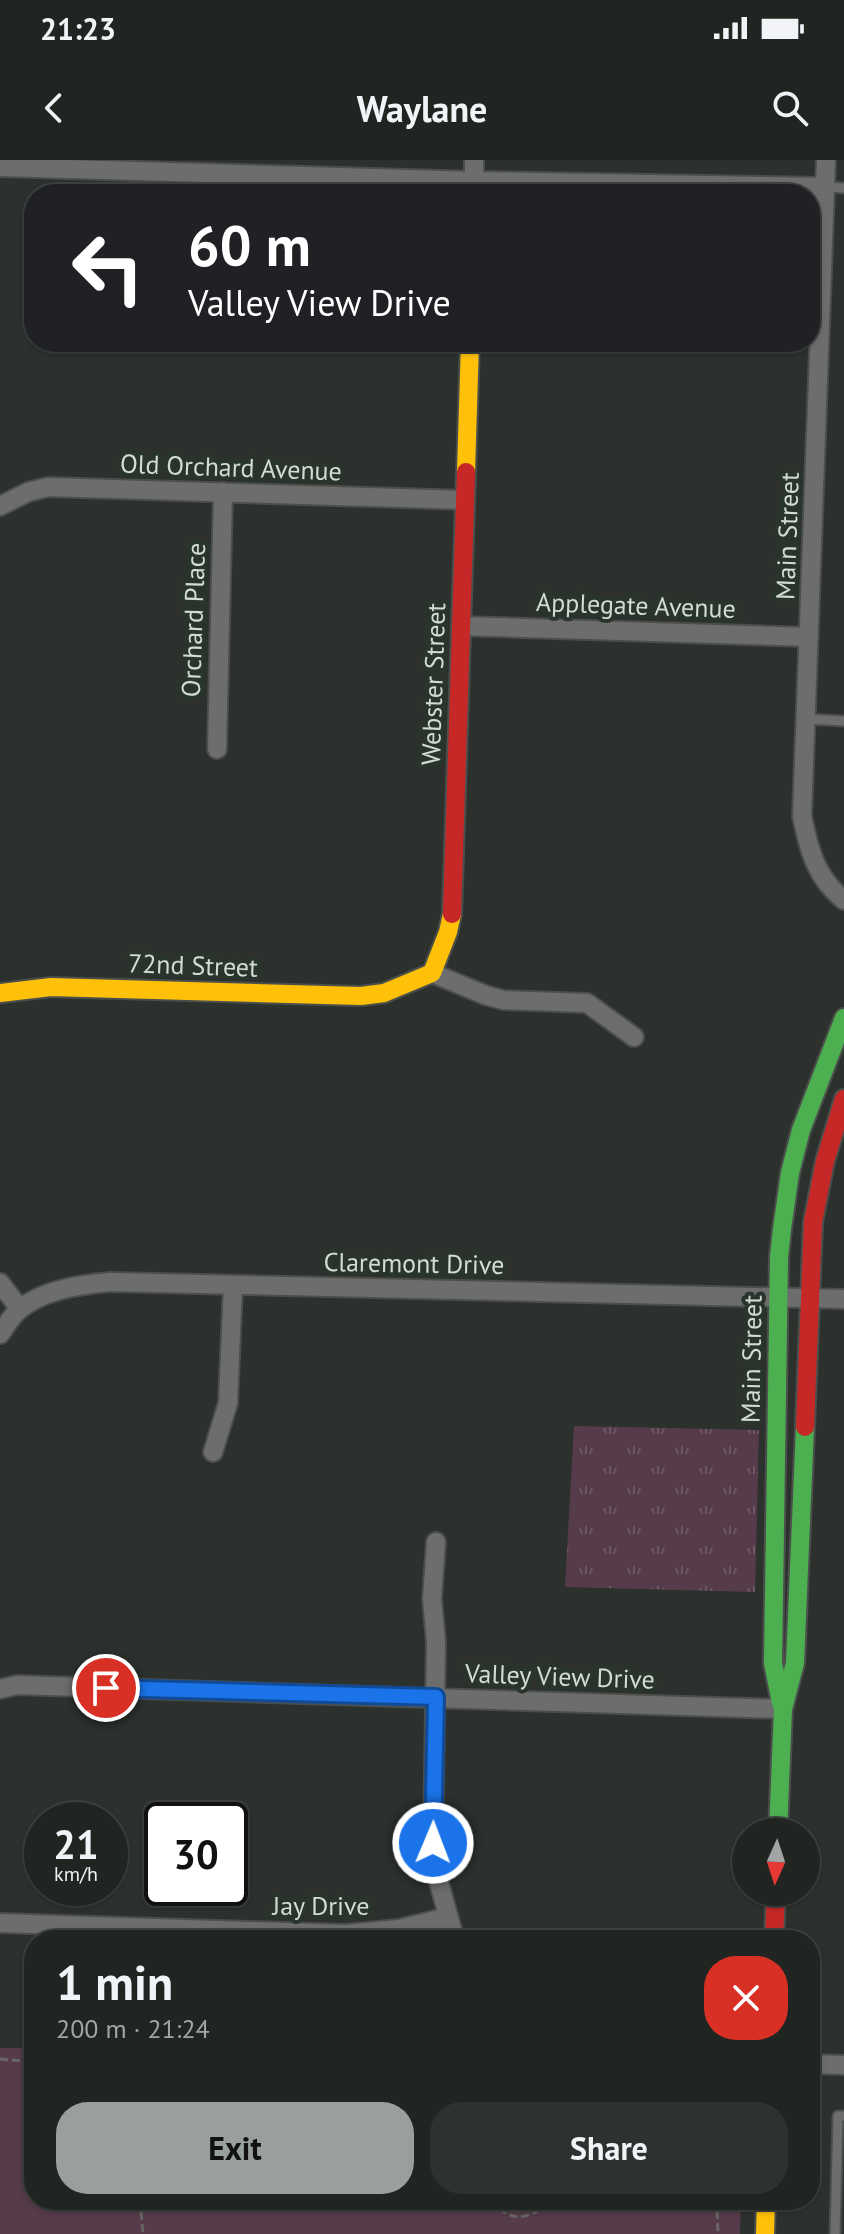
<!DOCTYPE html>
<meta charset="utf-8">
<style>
:root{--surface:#212522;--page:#2d312f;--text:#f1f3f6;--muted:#a2a5a5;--line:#3e4240;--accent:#999f9b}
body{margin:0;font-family:"PT Sans",sans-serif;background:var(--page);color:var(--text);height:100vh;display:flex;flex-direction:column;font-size:30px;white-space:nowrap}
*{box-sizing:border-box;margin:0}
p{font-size:26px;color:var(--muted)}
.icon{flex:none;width:44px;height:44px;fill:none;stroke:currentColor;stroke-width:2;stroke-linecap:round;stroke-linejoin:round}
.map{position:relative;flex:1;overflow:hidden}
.side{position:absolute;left:24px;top:1770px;width:796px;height:280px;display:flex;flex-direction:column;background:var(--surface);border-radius:32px;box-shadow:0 2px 6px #0004,0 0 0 2px var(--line)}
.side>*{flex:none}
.guide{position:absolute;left:24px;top:24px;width:796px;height:168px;border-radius:32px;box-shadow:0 2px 6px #0004,0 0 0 2px var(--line);background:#202124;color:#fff;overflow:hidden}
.needle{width:52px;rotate:183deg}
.fabs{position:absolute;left:732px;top:1658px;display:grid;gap:16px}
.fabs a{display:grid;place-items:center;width:88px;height:88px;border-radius:50%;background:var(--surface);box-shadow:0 2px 6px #0004,0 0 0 2px var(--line);font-size:40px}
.speed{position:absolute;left:24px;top:1642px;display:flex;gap:16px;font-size:40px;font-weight:700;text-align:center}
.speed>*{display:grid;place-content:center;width:104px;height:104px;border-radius:50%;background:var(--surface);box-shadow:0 2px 6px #0004,0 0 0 2px var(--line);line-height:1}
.speed small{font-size:20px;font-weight:400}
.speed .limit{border:4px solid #111;border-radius:12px;background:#fff;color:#111}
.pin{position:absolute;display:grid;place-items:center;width:68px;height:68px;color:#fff;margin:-34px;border:4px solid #fff;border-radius:50%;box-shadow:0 2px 8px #0007}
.me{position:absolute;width:88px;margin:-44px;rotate:1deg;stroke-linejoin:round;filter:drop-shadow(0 0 6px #0008)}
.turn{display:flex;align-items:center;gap:28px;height:168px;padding:0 32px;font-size:36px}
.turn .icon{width:104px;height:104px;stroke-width:2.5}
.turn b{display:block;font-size:56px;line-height:68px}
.round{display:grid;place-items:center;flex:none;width:84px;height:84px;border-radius:32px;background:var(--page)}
.summary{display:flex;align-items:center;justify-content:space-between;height:136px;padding:0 32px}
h1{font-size:48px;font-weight:600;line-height:60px}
.cta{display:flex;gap:16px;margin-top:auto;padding:16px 32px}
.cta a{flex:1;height:92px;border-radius:32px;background:var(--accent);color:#111;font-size:32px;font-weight:600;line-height:92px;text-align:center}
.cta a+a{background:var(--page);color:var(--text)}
.status{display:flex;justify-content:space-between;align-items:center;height:56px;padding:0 40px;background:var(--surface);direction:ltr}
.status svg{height:22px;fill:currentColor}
header{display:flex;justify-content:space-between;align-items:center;height:104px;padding:0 32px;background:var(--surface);font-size:36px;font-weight:600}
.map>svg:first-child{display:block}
.grass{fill:url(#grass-tufts)}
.park{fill:#563b4a}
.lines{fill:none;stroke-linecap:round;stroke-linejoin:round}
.lane-casing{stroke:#4b4f4c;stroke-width:13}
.street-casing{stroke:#4b4f4c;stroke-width:22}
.fast-casing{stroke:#4b4f4c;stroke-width:22}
.slow-casing{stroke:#4b4f4c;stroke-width:22}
.jam-casing{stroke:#4b4f4c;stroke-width:22}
.path{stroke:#666765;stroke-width:3;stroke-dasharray:8 4;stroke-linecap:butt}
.lane{stroke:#6e6d6e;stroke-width:9}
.street{stroke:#6e6d6e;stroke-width:18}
.fast{stroke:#4caf50;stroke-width:18}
.slow{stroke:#ffc107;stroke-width:18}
.jam{stroke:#c62828;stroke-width:18}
.route-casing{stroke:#114b97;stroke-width:20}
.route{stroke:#1a73e8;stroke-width:14}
.labels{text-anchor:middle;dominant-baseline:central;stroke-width:8;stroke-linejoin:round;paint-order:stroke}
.street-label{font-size:26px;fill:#d4dad6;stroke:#29342c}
</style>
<div class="status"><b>21:23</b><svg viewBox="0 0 49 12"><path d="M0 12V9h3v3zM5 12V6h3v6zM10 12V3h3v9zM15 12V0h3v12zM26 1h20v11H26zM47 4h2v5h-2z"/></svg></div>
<header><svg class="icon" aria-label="back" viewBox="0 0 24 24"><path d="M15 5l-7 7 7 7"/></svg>Waylane<svg class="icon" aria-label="search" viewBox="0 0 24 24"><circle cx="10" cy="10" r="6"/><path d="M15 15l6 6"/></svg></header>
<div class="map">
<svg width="844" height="2074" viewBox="0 0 844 2074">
<defs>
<pattern id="grass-tufts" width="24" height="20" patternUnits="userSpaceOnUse" patternTransform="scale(2)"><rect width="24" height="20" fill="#563b4a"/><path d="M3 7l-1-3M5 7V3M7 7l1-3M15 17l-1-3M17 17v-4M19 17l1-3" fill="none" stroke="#6d5763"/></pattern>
</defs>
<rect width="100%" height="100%" fill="#2c312d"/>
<path class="grass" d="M574 1266 759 1270 755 1432 565 1427Z"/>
<path class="park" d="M0 1888H34V2040H741L740 2074H0Z"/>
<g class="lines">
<g class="lane-casing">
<path id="lane" d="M825 27 844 28
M806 559 844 561
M835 2074 838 1956H844"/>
</g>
<g class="street-casing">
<path id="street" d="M826 0 802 656C809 690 816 718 844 740
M0 7 474 21 825 27
M474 34V0
M0 346 28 332 48 327 465 340
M461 466 809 477
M217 589 223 332
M432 813 485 835 503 840 587 843 634 877
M0 1123 20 1149
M0 1174C6 1166 12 1155 20 1149 43 1130 83 1124 111 1122L844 1139
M213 1292 228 1243 233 1125
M436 1382 432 1439 436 1482 433 1683 436 1712 455 1780
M0 1529 17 1525 783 1549
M0 1763 346 1774 399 1769 448 1757
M810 1904 844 1905"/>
</g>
<g class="fast-casing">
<path id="fast" d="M781 1543 773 1503 779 1097 782 1069 790 1013 801 970 844 858
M778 1672 783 1549 795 1503 805 1267"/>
</g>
<g class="slow-casing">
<path id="slow" d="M466 312 470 182
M0 833 51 827 361 836 384 833 432 813 448 772 452 754
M765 2074 766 2040"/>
</g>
<g class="jam-casing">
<path id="jam" d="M452 754 466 312
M805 1267 813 1062 825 1001 844 939
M774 1780 776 1732"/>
</g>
<path class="path" d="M0 1899 34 1902
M140 2040 143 2074
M491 2040C508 2063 532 2061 550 2040
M713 2040 717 2049 718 2074"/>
<use href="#lane" class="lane"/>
<use href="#street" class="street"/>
<use href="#fast" class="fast"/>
<use href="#slow" class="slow"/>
<use href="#jam" class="jam"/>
</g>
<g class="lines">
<g class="route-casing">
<path id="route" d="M106 1528 436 1537 433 1683"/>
</g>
<use href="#route" class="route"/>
</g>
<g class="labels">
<g class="street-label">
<text transform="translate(231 307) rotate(2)">Old Orchard Avenue</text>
<text transform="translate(787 376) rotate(-88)">Main Street</text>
<text transform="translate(636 445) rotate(2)">Applegate Avenue</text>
<text transform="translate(193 460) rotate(-88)">Orchard Place</text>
<text transform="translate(433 524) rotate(-88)">Webster Street</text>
<text transform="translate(193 805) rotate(2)">72nd Street</text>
<text transform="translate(414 1103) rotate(1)">Claremont Drive</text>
<text transform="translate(751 1199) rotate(-89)">Main Street</text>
<text transform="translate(560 1516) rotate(2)">Valley View Drive</text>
<text x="321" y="1745">Jay Drive</text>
</g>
</g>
</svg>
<div class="fabs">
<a><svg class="needle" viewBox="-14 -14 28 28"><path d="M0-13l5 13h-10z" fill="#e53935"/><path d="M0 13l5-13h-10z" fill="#a2a5a5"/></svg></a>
</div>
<div class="speed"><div>21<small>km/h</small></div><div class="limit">30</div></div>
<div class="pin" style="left:106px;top:1528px;background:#d93025"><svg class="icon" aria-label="arrive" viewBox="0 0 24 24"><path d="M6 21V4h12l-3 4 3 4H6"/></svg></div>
<svg class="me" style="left:433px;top:1683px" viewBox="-20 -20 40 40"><circle r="17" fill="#1a73e8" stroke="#fff" stroke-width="3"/><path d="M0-11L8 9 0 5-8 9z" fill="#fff"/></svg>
<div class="guide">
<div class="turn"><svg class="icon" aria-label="left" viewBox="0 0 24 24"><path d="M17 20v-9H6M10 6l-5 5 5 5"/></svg><div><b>60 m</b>Valley View Drive</div></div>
</div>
<section class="side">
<div class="summary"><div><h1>1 min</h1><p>200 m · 21:24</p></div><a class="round" style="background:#d93025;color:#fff"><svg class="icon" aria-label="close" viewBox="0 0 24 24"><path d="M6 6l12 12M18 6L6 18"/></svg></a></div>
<div class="cta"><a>Exit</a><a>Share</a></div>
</section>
</div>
